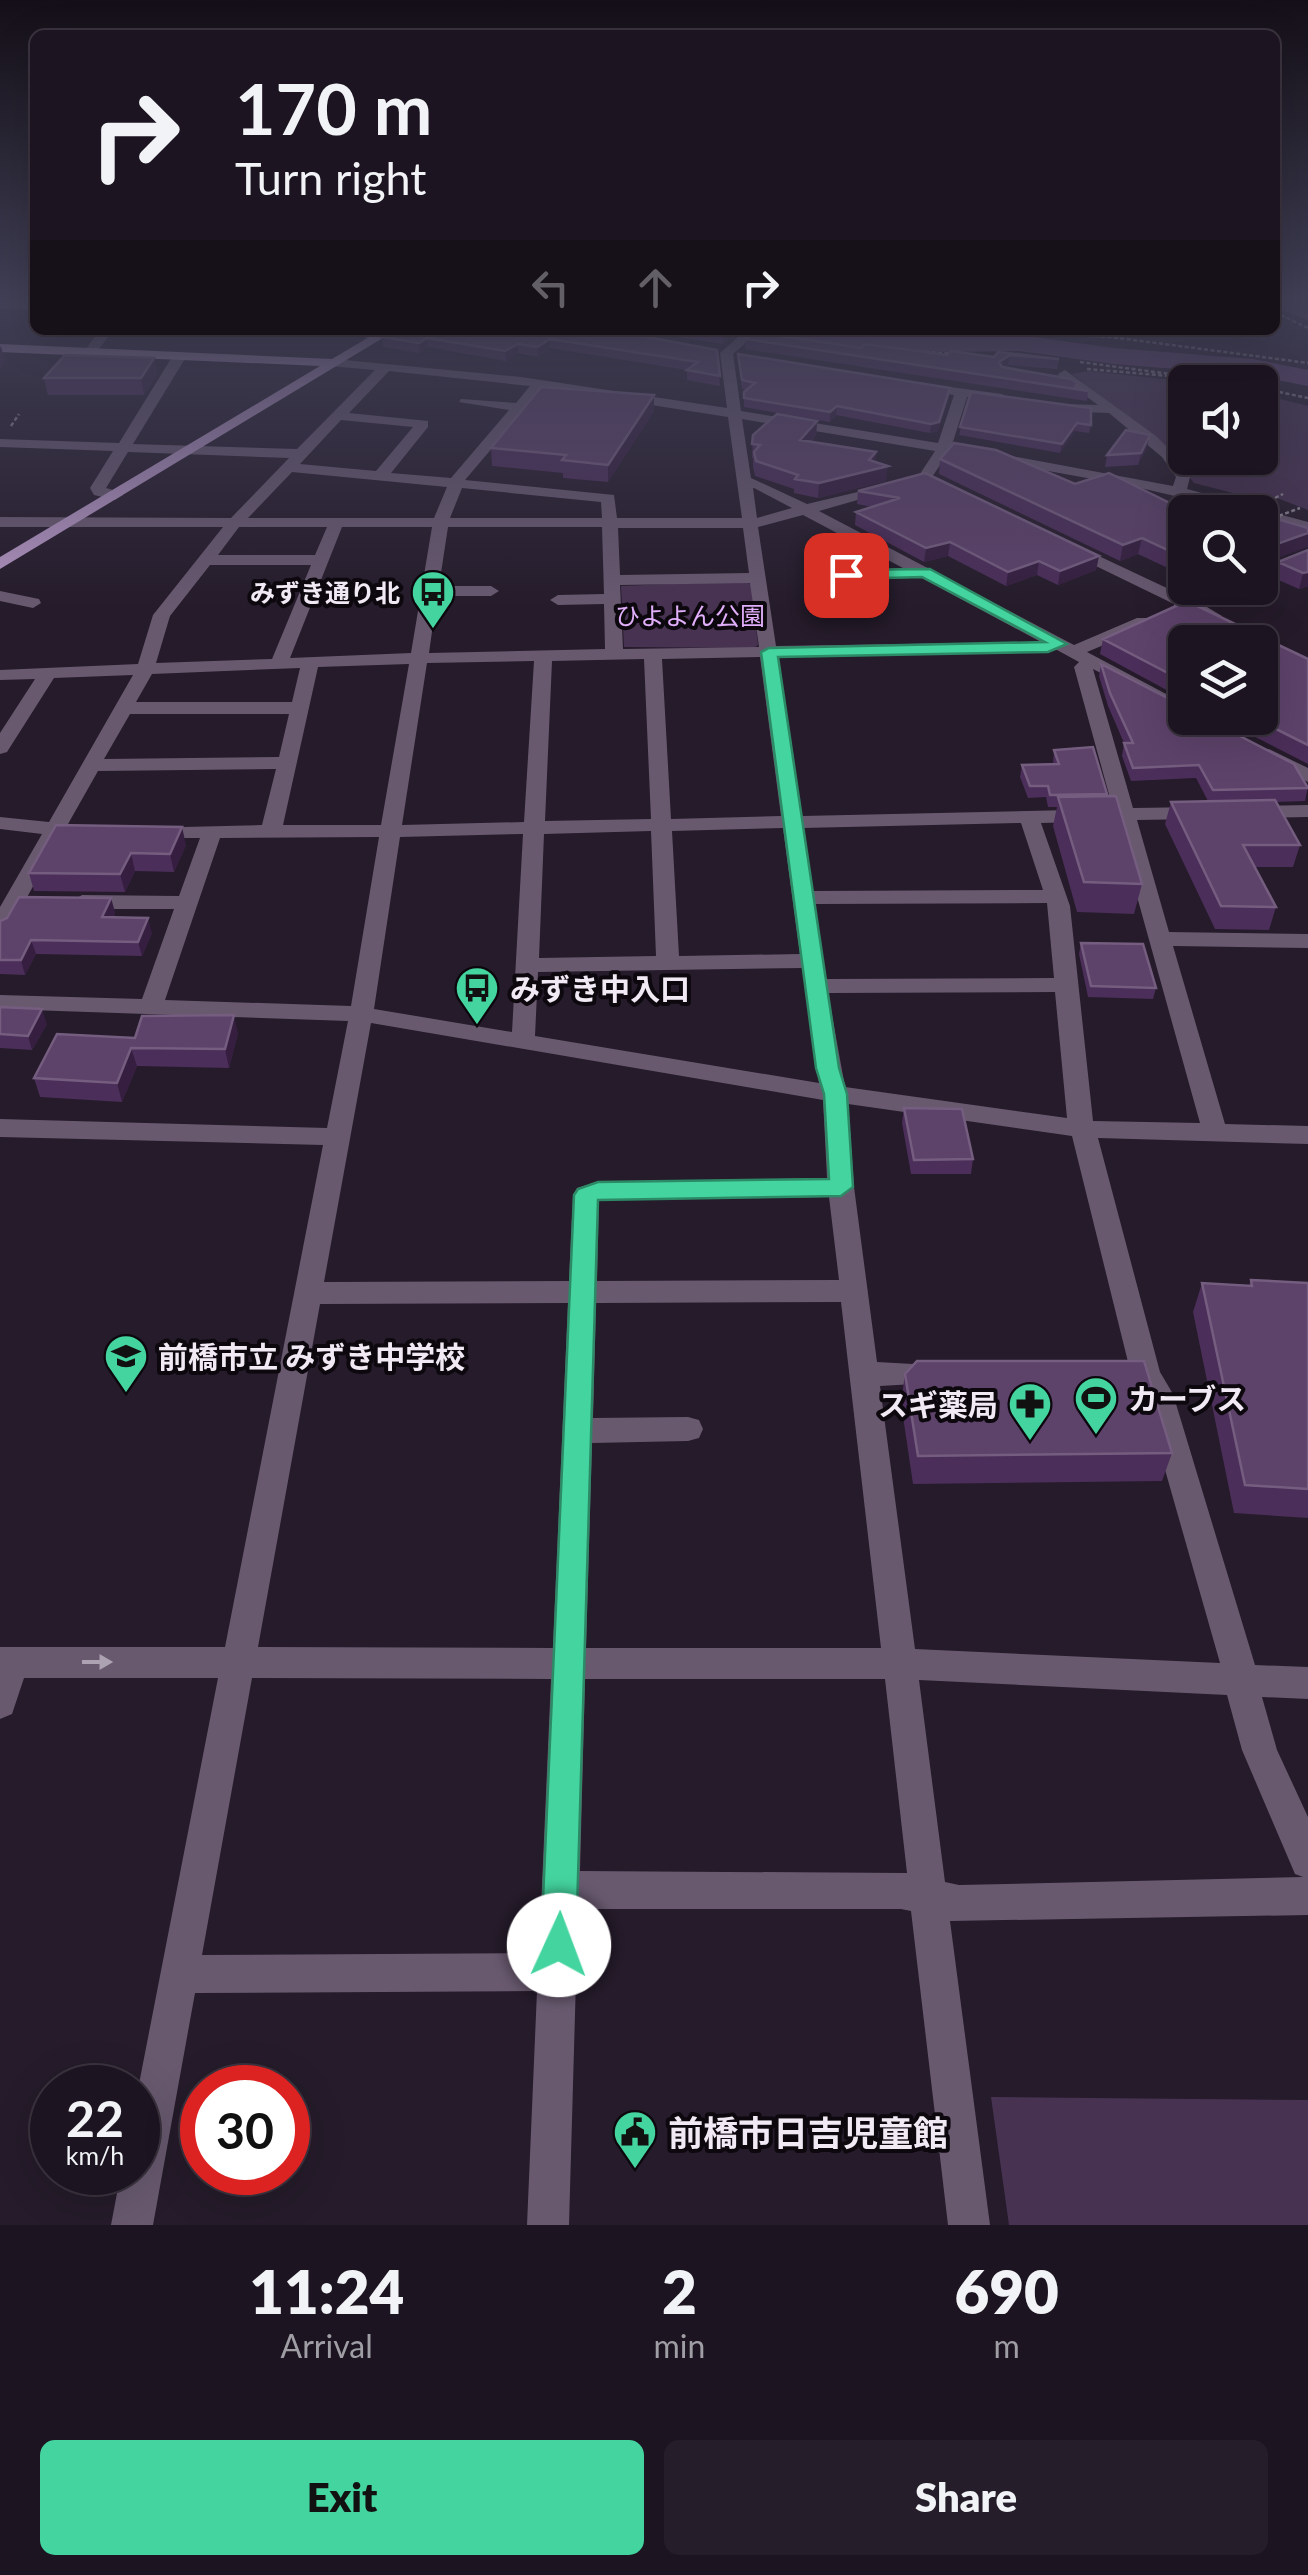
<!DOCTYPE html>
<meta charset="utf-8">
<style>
:root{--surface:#1c1420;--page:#251d29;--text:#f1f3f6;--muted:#a09ea5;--line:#3a333e;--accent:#44d49f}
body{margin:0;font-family:Lato,"Noto Sans JP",sans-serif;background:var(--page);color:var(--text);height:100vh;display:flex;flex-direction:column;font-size:38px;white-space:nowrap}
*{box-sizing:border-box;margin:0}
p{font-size:32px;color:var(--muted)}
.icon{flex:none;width:55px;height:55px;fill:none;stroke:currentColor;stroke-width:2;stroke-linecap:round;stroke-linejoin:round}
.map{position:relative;height:2225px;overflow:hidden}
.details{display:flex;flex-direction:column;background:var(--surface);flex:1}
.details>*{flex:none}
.hud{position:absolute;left:30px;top:30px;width:1250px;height:305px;border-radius:15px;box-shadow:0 10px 40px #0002,0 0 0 2px var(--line);background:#1c1420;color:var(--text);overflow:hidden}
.fabs{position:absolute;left:1168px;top:365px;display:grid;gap:20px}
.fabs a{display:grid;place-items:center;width:110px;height:110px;border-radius:15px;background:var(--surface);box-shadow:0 10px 40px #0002,0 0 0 2px var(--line);font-size:50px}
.speed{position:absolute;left:30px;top:2065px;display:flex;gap:20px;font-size:50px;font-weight:700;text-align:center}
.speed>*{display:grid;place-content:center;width:130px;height:130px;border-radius:50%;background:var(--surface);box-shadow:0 10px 40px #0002,0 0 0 2px var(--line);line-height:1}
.speed small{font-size:25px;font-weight:400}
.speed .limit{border:15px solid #d22;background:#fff;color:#111}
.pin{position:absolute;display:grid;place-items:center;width:85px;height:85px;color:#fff;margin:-42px;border-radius:20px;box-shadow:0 5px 15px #0006}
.me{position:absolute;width:110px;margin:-55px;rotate:2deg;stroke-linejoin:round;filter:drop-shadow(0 0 8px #0008)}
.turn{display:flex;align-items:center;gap:35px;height:210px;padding:0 40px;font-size:45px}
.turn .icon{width:130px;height:130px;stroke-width:2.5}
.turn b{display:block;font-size:70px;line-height:85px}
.lanes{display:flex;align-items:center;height:95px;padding:0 40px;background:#0003;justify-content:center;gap:50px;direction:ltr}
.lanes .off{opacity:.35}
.eta{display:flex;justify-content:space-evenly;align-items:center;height:170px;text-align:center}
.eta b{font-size:60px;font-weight:800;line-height:70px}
.cta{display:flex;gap:20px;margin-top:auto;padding:20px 40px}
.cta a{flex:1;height:115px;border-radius:15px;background:var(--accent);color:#111;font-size:40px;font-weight:800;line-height:115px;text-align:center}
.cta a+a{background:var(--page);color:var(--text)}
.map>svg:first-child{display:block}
.green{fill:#483252}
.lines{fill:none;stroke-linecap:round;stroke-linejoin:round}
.river{fill:#654475;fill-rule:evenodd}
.path{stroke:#908794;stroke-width:2.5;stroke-dasharray:4 2.5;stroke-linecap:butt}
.minor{fill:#68596f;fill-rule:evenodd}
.major{fill:#b193c0;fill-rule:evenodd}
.path-bridge-far1{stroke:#908794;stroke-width:2.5;stroke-dasharray:4 2.5;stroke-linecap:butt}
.path-bridge{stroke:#908794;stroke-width:4;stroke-dasharray:5 4;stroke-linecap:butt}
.wall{fill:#4b2e59}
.shaded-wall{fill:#351e3f}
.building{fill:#5d426a;stroke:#745d7f;stroke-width:2.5}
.oneway{fill:#aca2b2}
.route{fill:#44d49f;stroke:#2c8a67;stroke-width:2.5}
.labels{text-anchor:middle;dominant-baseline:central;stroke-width:8;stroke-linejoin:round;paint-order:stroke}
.far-poi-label{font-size:25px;font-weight:bold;fill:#f1eaf5;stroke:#0c080e;text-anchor:end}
.far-park-label{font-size:25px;fill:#e1aefa;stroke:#0c080e}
.poi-label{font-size:30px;font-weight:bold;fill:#f1eaf5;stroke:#0c080e;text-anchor:start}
.near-poi-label{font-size:35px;font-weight:bold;fill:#f1eaf5;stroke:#0c080e;text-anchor:start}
</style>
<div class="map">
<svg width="1308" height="2225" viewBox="0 0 1308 2225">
<rect width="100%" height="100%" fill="#251b2a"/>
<path class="green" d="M1089 371 1191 382H1185V458H1260V394L1308 406V510L1277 498 1256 499 1194 483 1164 445 1072 374Z
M743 581 751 584 758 645 754 648 624 647 621 586Z
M991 2097 1308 2100V2225H1009Z"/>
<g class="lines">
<path class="river" d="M1275 298H1296L1308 304V320L1275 307Z
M747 330 1019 335 1114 348 1253 359 1308 370V386L1253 375 1114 364 1019 351 927 352 760 338Z"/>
<path class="path" d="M1275 312 1308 328
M971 330 1111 337 1308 363
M925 352 954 354
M1080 362 1231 382
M1087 369 1181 377
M1260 388 1308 398
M11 426 19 414
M1275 498 1283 494"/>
<path class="minor" d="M0 300 35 302V310L0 308Z
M100 330H113L94 356H84L83 353Z
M337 330H362L384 337 378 341Z
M746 330H760L733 354 741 411 938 443 954 395 913 388V382L1002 394 1009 398 1007 401 967 397 952 445 1173 486 1176 477 1162 457 1109 413 1056 411V405L1061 404 1098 405 1060 377 1058 374 1065 370 1156 436 1184 464 1190 477 1187 489 1308 522V532L1260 518V512H1243L1132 486 948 453 930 480 925 481 918 477 935 451 742 419 751 478 807 504 896 483V489L819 511 1074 645 1137 618H1149V626L1087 652 1185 704V717L1093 669 1133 808 1199 807 1209 813 1199 819 1137 820 1169 932 1308 934V948L1173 946 1225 1124 1308 1126V1144L1098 1138 1160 1372 1173 1394 1255 1665 1308 1667V1699L1262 1697 1277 1750 1308 1817V1915L950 1921 990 2225H948L911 1911 901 1909H578L569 2225H527L537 1991 195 1993 153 2225H111L121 2172H138V2089L218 1678H24L12 1714 0 1719V1647H225L323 1145 0 1137V1119L327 1128 348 1021 0 1009V995L142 999 174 909H82L71 902 82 895 179 896 200 838H149L139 832 142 828 262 825 276 769 98 771 68 824 91 828 94 832 84 838 61 836 11 926 0 933V907L42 834 0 829V817L49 822 133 675 54 678 7 752 0 754V733L35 679 0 680V670L138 664 153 615 223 527H0V517L231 518 289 458 128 452 106 488 120 492 123 495 115 500 94 495 90 488 113 451 0 447V439L119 443 172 357 179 353 186 357 133 444 297 449 375 370 329 366V360L334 359 521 377 727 408 720 353ZM389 371 530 386 516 403 461 399 459 402 509 410 451 478 391 473 428 427V421L349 413ZM543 388 728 417 742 518H617L614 495 465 480ZM341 420 413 427 376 471 300 464ZM292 472 447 487 434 518H248ZM462 488 601 502 602 518H450ZM753 488H754L792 508 757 518ZM803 515 903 568 846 570 840 572V578L920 577 1041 642 776 646 758 527ZM239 527H327L315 555H218ZM342 527H432L411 653 290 658ZM448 527H602L604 594 558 595 550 600 558 605 604 604 605 649 429 653 437 596H491L499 591 491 586H439ZM618 528H743L749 573 620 575ZM210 565H311L272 659 156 663 170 616ZM750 583 759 647 623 649 620 585ZM1057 650 1079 662 1074 667 1113 809 802 816 778 657ZM760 657 781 816 671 819 662 659ZM644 659 651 819 545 821 552 661ZM534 661 524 822 402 825 427 663ZM409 664 381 825H283L318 667ZM300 668 292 702H136L152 674ZM130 714H289L279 757 104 759ZM1116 821 1200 1123 1093 1121 1070 906 1041 823ZM1021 823 1043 890 813 891 803 828ZM783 828 800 954 679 956 672 831ZM651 831 656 956 539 958 544 834ZM523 834 512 1032 374 1009 400 837ZM379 837 351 1006 165 1000 220 838ZM1047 903 1054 978 826 979 815 904ZM802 968 819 1083 535 1036 538 972ZM1055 992 1067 1118 845 1087 828 993ZM371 1023 823 1100 827 1178 598 1182 577 1188 573 1195 569 1281 324 1282ZM848 1104 1072 1136 1131 1374 1144 1396 1220 1663 915 1649 880 1386 949 1382 954 1374 949 1366 877 1362 854 1187ZM829 1197 839 1280 597 1281 599 1200ZM841 1302 881 1648H586L592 1443 688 1441 699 1438 703 1429 699 1420 688 1417 593 1418 596 1303ZM568 1303 553 1648 258 1647 320 1304ZM252 1678 551 1679 539 1953 202 1955ZM585 1679H885L907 1873 580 1871ZM919 1680 1227 1695 1242 1750 1295 1874 1303 1877 959 1885 945 1882Z
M1069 542 1188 598 1214 588H1236L1202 604 1222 616 1213 621 1187 610 1174 611V604L1063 550V544Z
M1308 549V560L1260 579V568Z
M0 591 39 599 41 603 33 608 0 601Z
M1269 749 1308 768V782L1262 759V751Z
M1308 805V817L1249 818 1239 812 1249 806Z"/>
<path class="major" d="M381 330H396L0 569V557L320 366 0 352V344L332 359Z"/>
<path class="path-bridge-far1" d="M1273 518 1300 508"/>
<path class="path-bridge" d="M1269 520 1280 516"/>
</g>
<path class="wall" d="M394 330 717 350 720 386 687 380V370L550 348 538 357 518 353 506 361 428 347 420 353 383 347 382 337Z
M634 330H731V337L723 344Z
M746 339 947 355 994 357 998 352 1059 359 1057 369 1008 365 1005 367 1088 391 1087 401 745 349Z
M738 354 950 388 949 397 938 431 930 433 836 415 830 422 744 407V392L746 390 742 389Z
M154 358 157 374 144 395H48L44 378Z
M971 392 1091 425 1089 433 1075 431 1060 453 959 435Z
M654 411 608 482 563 478V473L492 466 491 448Z
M817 421 816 435 811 442 876 452 875 462 886 481 818 498 794 493V489L755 476 753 467V458H752L753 435Z
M1147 447 1138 465 1105 467 1107 455Z
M940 459 1075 484 1185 512V576L1138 554 1120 561 939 474Z
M925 473 1099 556 1096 570 1058 585 1037 575 1006 586 948 556 924 562 855 525 856 512 872 507 857 504 858 491Z
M1308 550V586L1299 589 1274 578 1278 562Z
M1187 601 1308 659V764L1218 718H1260V642H1185V700L1100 654 1103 639Z
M1101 664 1308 786 1305 801 1276 802 1300 845 1293 867H1255L1276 907 1269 930 1215 929 1165 824 1171 802 1208 801 1196 778 1131 781 1122 756 1124 743 1108 706 1099 676Z
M1054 750 1107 794 1106 796 1142 884 1134 914 1077 912 1053 826 1057 807H1048L1046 797 1028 798 1020 777 1022 765 1053 764Z
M56 825 186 845 174 872 135 871 125 892 34 891 29 873Z
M115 912 113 918 152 933 142 956 36 954 25 975 0 974V921Z
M1081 943 1156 988 1153 999 1088 997 1079 954Z
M0 1007 47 1024 32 1050 0 1048Z
M238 1033 229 1068 137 1066 122 1102 40 1097 34 1078 135 1038Z
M904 1108 973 1159 971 1174H911L902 1123Z
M1251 1280 1308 1283V1518L1234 1513 1193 1312 1202 1283 1249 1285Z
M905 1374 1172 1453 1162 1481 913 1484 901 1403Z"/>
<path class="shaded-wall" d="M727 330H731V337L723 344V333Z
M427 338 428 347 420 353 419 343Z
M550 339V348L538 357 537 347Z
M518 344V353L506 361 505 351Z
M1 346 5 362 0 370V348Z
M1010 355 1008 365 997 372 999 362Z
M154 358 157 374 144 395 141 378Z
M950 388 949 397 938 431 930 433 931 424Z
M654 395V411L608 482V465Z
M837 406 836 415 830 422V412Z
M817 421 816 435 800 454V440Z
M1077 423 1075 431 1060 453 1062 444Z
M1150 435 1147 447 1138 465 1141 453Z
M876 452 874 467 888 466 886 481 818 498 819 483 869 460Z
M1308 533V547L1260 564V555L1263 549Z
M1142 538 1138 554 1120 561 1123 545Z
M950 542 948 556 924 562 926 548Z
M1099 556 1096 570 1058 585 1060 571Z
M1039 561 1037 575 1006 586 1008 572Z
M1308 572V586L1299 589 1303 573Z
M182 827 186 845 174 872 170 854Z
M131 853 135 871 125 892 120 874Z
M111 898 115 912 106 932 102 917Z
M148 918 152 933 142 956 138 942Z
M31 940 36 954 25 975 21 960Z
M42 1009 47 1024 32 1050 28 1036Z
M234 1015 238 1033 229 1068 225 1049Z
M131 1048 137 1066 122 1102 117 1083Z"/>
<path class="building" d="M394 330H610L717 350 720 376 687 370 698 362 550 339 537 347 518 344 505 351 427 338 419 343 382 337Z
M702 330H727L723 333Z
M756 332 861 348 865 344 947 355 951 351 994 357 998 352 1059 359 1010 355 999 362 1002 367 1071 379 1078 383 1075 387 1088 391 746 339Z
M738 354 950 388 939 422 931 424 837 406 830 412 744 398V392L755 383 742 380Z
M65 355 154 358 141 378H44Z
M541 387 654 395 608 465 562 460 566 455 491 448Z
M971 392 1091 408V425L1077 423 1062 444 960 427Z
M777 414 817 421 800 440 876 452 869 460 888 466 819 483 795 479 798 475 756 461 754 452 760 445 752 444 753 435Z
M1126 430 1150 435 1141 453 1107 455Z
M954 443 996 450 1075 484 1109 473 1174 505 1197 496 1255 512H1185V558L1142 538 1123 545 940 459Z
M925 473 1099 556 1060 571 1039 561 1008 572 950 542 926 548 856 512 900 498 858 491Z
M1260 514 1308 528V533L1263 549 1260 554Z
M1308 550V572L1303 573 1278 562Z
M1187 601 1308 659V745L1254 718H1260V642H1185V682L1103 639Z
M1101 664 1185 707V718H1205L1294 764 1308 788 1213 790 1199 765 1133 768 1124 743H1133L1110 693Z
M1093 747 1107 794 1050 795 1048 786H1030L1022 765 1059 764 1054 750Z
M1116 796 1142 884 1084 882 1058 797Z
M1275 800 1300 845H1243L1276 907 1221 906 1171 802Z
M56 825 182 827 170 854 131 853 120 874 29 873Z
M19 897 111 898 102 917 148 918 138 942 31 940 21 960H0V921L7 918Z
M1081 943 1143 944 1156 988 1091 986Z
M0 1007 42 1009 28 1036 0 1034Z
M234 1015 225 1049 131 1048 117 1083 34 1078 57 1034 135 1038 142 1016Z
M904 1108 962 1109 973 1159 914 1160Z
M1251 1280 1308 1283V1489L1245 1485 1202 1283 1252 1286Z
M917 1361H1144L1172 1453 918 1456 905 1374Z"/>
<defs><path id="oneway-solid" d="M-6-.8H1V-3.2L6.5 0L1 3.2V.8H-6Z" transform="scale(2.5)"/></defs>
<use class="oneway" href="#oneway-solid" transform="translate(97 1662)"/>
<linearGradient id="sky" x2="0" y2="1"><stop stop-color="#140f17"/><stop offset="0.49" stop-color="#403f55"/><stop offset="1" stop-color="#403f55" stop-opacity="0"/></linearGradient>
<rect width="1308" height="610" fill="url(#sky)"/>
<path class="route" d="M930 569 1067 644 1048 652 778 657 839 1068 847 1094 853 1187 841 1196 598 1200 576 1945 571 1957 559 1962 546 1957 541 1945 574 1195 578 1189 598 1182 829 1179 824 1094 816 1068 761 652 769 648 1045 642 922 577 846 579 839 575 846 570Z"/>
<defs>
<g id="bus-pin" transform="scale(2.25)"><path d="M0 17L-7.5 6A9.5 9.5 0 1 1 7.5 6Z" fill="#44d49f" stroke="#0c080e"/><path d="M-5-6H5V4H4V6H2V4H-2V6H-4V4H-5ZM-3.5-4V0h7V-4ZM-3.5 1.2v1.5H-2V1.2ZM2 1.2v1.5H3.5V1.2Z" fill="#111"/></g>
<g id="school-pin" transform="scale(2.25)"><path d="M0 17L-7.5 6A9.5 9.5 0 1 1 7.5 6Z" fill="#44d49f" stroke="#0c080e"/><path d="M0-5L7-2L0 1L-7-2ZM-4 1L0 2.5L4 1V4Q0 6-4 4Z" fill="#111"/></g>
<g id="stadium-pin" transform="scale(2.25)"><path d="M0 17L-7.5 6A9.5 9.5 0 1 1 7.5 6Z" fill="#44d49f" stroke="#0c080e"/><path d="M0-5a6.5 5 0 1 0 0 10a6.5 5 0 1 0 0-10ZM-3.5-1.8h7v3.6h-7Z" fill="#111"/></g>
<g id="pharmacy-pin" transform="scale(2.25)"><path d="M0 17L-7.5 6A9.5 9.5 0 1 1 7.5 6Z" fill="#44d49f" stroke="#0c080e"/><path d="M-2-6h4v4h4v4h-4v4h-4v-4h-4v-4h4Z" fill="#111"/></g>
<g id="civic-pin" transform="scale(2.25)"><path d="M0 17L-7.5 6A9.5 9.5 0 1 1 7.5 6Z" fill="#44d49f" stroke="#0c080e"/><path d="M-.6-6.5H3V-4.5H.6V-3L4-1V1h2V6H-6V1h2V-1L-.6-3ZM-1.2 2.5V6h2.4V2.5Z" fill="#111"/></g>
</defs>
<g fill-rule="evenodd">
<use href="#bus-pin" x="433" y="592"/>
<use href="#bus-pin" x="477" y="988"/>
<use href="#school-pin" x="126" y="1356"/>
<use href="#stadium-pin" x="1096" y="1398"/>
<use href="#pharmacy-pin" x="1030" y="1404"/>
<use href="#civic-pin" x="635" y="2132"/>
</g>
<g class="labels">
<g class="far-poi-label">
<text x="400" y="592">みずき通り北</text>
</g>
<g class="far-park-label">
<text x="690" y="615">ひよよん公園</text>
</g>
<g class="poi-label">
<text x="510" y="988">みずき中入口</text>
<text x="158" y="1356">前橋市立 みずき中学校</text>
<text x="1128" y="1398">カーブス</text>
<text x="998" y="1404" text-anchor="end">スギ薬局</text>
</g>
<g class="near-poi-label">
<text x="668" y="2132">前橋市日吉児童館</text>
</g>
</g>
</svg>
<div class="fabs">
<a><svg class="icon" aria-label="sound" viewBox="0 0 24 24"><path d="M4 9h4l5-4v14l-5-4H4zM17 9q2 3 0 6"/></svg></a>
<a><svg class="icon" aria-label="search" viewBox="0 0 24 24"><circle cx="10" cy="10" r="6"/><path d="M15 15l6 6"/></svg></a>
<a><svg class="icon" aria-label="layers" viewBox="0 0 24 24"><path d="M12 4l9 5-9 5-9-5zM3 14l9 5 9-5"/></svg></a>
</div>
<div class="speed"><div>22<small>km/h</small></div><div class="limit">30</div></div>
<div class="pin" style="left:846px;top:575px;background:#d93025"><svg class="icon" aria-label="arrive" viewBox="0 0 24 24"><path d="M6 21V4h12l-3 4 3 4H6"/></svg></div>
<svg class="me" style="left:559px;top:1945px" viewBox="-20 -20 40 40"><circle r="19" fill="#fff"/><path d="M0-13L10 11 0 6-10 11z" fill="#44d49f"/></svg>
<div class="hud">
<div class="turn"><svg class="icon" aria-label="right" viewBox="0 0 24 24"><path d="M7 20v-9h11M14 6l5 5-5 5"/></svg><div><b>170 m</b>Turn right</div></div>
<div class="lanes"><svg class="icon off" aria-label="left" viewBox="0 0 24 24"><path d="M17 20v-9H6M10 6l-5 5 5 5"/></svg><svg class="icon off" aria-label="ahead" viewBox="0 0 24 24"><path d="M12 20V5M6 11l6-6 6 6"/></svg><svg class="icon" aria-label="right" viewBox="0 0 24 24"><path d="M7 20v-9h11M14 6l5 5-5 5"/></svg></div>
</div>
</div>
<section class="details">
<div class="eta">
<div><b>11:24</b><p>Arrival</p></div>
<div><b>2</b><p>min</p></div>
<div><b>690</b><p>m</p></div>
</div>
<div class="cta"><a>Exit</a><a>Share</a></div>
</section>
